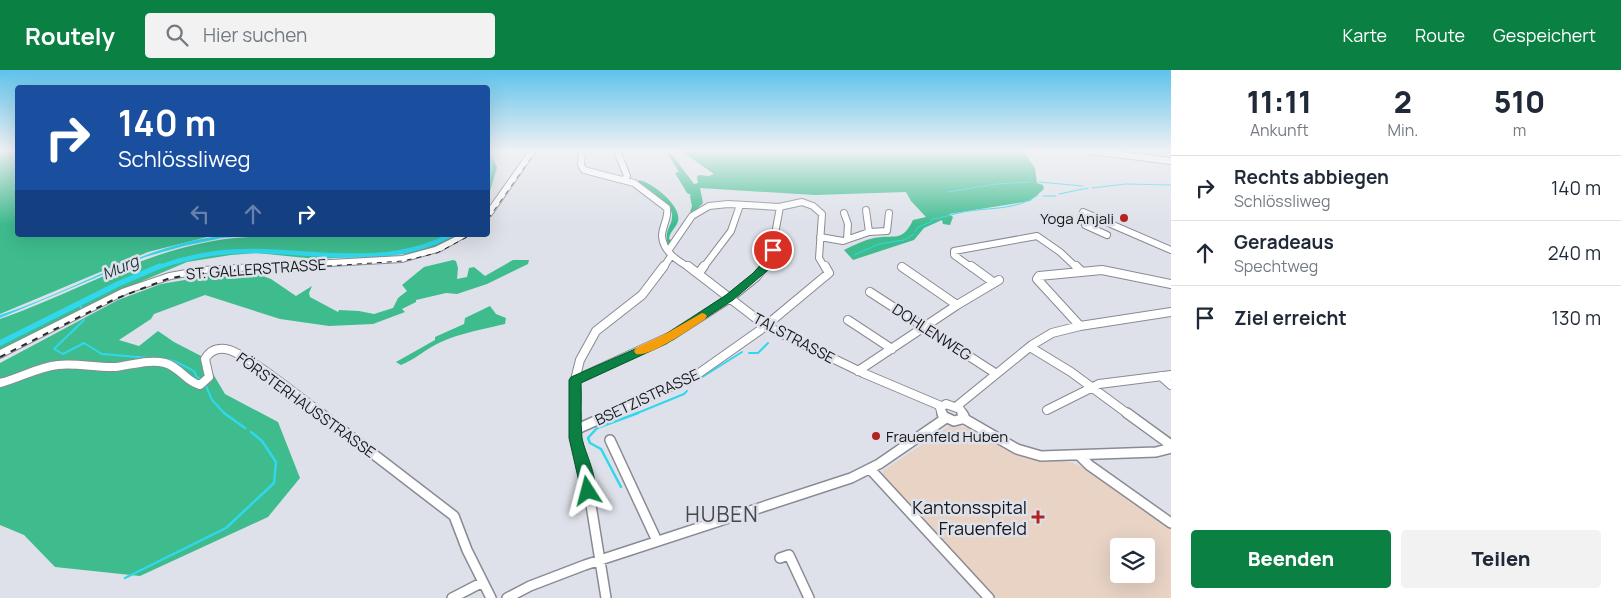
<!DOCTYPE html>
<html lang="de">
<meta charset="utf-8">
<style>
:root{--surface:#fff;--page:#f2f2f3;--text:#1f2937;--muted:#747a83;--line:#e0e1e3;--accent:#0b8043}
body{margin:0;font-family:Manrope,sans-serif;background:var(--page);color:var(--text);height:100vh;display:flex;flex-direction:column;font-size:19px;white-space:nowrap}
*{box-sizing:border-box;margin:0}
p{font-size:16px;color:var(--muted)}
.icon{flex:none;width:28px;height:28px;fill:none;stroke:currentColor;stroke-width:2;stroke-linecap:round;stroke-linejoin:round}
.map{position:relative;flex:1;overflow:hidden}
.details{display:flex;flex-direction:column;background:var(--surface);width:450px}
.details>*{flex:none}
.guide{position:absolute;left:15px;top:15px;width:475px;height:152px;border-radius:5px;box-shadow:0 5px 20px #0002;background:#1a4fa0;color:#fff;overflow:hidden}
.tools{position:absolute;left:1110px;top:468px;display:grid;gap:10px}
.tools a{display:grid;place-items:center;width:45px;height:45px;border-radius:5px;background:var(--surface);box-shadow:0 5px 20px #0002;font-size:25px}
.pin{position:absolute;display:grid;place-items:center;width:42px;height:42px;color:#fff;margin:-21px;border:2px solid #fff;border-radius:50%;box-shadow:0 1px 5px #0007}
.me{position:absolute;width:55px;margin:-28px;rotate:351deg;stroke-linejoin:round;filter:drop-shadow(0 0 4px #0008)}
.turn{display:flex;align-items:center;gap:18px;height:105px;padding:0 20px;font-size:22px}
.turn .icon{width:65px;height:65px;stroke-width:2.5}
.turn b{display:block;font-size:35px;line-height:42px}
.lanes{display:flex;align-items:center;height:48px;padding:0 20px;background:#0003;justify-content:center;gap:25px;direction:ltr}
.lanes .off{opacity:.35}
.eta{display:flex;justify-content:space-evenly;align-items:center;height:85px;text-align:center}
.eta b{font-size:30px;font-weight:800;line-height:35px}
.primary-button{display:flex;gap:10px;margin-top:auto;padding:10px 20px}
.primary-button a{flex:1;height:58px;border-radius:5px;background:var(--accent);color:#fff;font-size:20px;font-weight:800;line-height:58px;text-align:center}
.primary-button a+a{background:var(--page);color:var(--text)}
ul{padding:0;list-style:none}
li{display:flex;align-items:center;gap:15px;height:65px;padding:0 20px;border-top:1px solid var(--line)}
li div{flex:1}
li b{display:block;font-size:19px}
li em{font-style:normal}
header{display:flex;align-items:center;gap:30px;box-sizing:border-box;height:70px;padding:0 25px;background:var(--accent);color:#fff}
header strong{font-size:24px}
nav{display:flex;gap:28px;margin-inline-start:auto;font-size:18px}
.search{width:350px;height:45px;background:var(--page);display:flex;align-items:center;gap:12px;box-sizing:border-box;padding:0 18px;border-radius:5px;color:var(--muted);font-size:19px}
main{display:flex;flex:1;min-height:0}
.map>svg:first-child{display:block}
.medical{fill:#e8d3c5;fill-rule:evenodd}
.forest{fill:#3ebc8e}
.water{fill:#31d7ec}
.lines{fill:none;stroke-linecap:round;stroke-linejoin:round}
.stream-far2{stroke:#31d7ec;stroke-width:1}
.stream-far1{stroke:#31d7ec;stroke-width:2}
.stream{stroke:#31d7ec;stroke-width:2.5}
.canal-far1{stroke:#31d7ec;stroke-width:4.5}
.canal{stroke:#31d7ec;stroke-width:5.5}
.minor-far2-casing{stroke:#888b93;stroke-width:8}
.minor-far1-casing{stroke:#888b93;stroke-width:10}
.minor-casing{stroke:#888b93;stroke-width:12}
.major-casing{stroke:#888b93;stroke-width:2}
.minor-far2{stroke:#fff;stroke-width:6}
.minor-far1{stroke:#fff;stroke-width:8}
.minor{stroke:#fff;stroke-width:9}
.major{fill:#fff;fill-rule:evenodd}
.rail-far1{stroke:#2b2c30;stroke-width:1;stroke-dasharray:5 5;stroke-linecap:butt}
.rail{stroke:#2b2c30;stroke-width:2;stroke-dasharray:6 6;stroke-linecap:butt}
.route{fill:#0b8043;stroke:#07532c}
.slow{fill:#f59e0b}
.poi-dot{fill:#b3241e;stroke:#dee1e9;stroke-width:2}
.labels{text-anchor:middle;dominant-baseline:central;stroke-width:5;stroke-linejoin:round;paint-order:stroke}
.poi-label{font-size:15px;fill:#151619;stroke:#dee1e9;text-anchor:end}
.street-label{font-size:15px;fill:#151619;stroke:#dee1e9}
.water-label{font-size:16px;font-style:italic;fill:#1e373b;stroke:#dee1e9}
.near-poi-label{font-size:18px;fill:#151619;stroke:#dee1e9;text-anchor:end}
.near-quarter-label{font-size:21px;letter-spacing:1px;fill:#44474d;stroke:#dee1e9}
</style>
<header>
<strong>Routely</strong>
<div class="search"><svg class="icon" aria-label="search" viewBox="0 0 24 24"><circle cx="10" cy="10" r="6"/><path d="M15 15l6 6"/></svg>Hier suchen</div>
<nav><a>Karte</a><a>Route</a><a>Gespeichert</a></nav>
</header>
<main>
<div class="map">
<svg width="1171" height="528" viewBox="0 0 1171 528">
<rect width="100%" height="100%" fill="#dee1e9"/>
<path class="medical" d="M949 356 977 358 1035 388 1070 392 1088 399 1171 456V528H993L883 407V401ZM1119 476H1146V504H1119Z"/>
<path class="forest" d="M0 81 17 82 18 165H215L148 182 0 244Z
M488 81 497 97 488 128Z
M681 81H1023L1035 98 1037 113 1043 115 1044 119 1030 131 949 144 953 147 950 155 943 154 942 150 924 158 914 170 853 190 844 180C854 175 864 170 874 168 895 164 902 173 913 150L926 147 911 131 906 122 815 125 700 118 703 133 694 142H690L692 136 690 126 691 125 687 123 675 103 679 102 667 83 670 82 694 114 698 113 697 107 699 105 709 106 714 104Z
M639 110C653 113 682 136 678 151 676 158 670 161 669 169L673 171 669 178C662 159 673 158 672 144 671 134 646 117 638 112Z
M357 165H460L434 178 406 184 316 189 257 183 231 185 187 192 107 226 0 280V249C72 224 138 184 213 171 261 162 309 170 357 165Z
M453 190 456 191 458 198 457 209 467 207 469 198 474 197 485 206 513 190H529L528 194 487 214 457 224 446 223 416 230V232L402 239 405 242 373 254 329 256 280 249 205 225 154 244 151 249 119 270 139 276 158 261 174 272 203 287 225 324 278 352 300 408 268 447 140 506 55 497 24 465 0 455V293L118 230 161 214 208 206 260 205 271 209 296 226 312 216 309 223 310 227 338 242 339 240 359 241 374 244 393 238 398 228 407 221 402 215 424 197Z
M490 236 496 244 506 248 505 254C484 259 461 263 441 272 427 278 416 289 401 295L396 292 435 270V267L464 254 465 248Z"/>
<path class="water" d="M229 165H348H258L222 168 184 176 145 187 0 248V245C77 221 147 172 229 165Z"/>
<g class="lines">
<path class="stream-far2" d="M1039 112 1083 116
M1092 118 1125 114 1171 115
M948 122 996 114 1030 112
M1059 124 1088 118
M1043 126H1056
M915 162 918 157 931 152 932 149C943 148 952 144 963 142 989 137 1015 141 1038 125
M854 185 879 174 904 170 914 164"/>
<path class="stream-far1" d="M80 233 81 238
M84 250 54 279 63 284 84 273 102 284 150 288
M749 283H758L768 273
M160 289C173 289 184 295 195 302L196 306 202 310
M206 316 212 330 225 344
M688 316 742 282
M635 344 684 324 687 321"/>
<path class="stream" d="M224 343 245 358
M621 417 601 379 590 373 588 368 597 358 638 343
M125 508 226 458 274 413 276 392 262 371 251 362"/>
<path class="canal-far1" d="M488 85 491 98 488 110
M156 198C186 187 217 181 249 181 319 181 386 199 451 165"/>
<path class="canal" d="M0 273 118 214 160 196"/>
<g class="minor-far2-casing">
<path id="minor-far2" d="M582 81 581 95 584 100 634 113 667 138C669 148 662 156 662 166 663 182 678 191 690 198
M617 81 627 106 625 109
M1091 81 1171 91
M866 140 869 162
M1083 142 1171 180
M844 143 848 154 847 169
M1094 148 1085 155 1107 165
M820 167 843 171 869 162 887 161 889 143
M668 181 692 146 709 136 728 134 779 137 802 132 813 136 822 144 819 188 825 198
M663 198 671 186
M703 198 731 161 740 135
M764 198 772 180 780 137
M972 198 954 185V181L1037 166 1060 182 1077 198"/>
</g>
<g class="minor-far1-casing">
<path id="minor-far1" d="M688 196 766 256 863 303 941 336
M971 196 993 212
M1076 196 1081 201
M902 197 957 235
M699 203 704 196
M870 222 995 303
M848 250 892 279
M1080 256 1037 209 1039 206 1102 200 1171 214
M1030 277 1071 302 1128 344
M858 301 957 235 999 210
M1161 306 1171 315
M575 310 671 266 730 228 756 207 765 196
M0 313C20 308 38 297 58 295 78 293 97 298 116 297 132 295 149 289 165 293 180 297 186 312 200 315L209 307 205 289C209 282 216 278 225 279 244 281 303 330 322 344
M957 336 1032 275 1052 263 1080 256 1171 242
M1047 340 1099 314 1171 305
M576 344 575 310 580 290 596 261 642 225 664 196
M611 344 695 306 763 258 829 203 825 196
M942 344 940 338 946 334 960 339 963 344"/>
</g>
<g class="minor-casing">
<path id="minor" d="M320 343 454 446 467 480 491 528
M576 343V368L586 404 606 528
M942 343 943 346 954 351 962 349 964 346 962 343
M1127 343 1171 375
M963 348 1017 379 1041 386 1156 382 1171 378
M575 360 613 343
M610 370 657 471
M1080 386 1089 395 1171 453
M870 399 989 528
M780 488 789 485 809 528
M452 528 483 512
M507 528 530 516 585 495 851 408 879 394 946 348"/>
</g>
<g class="major-casing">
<path id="major" d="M529 81H536L491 146H488V139Z
M459 165H469L441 181 402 192 203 203 171 209 128 223 0 288V280L122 219 169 203 203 197 402 186 435 177Z"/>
</g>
<use href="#minor-far2" class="minor-far2"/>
<use href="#minor-far1" class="minor-far1"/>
<use href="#minor" class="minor"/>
<use href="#major" class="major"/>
<path class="rail-far1" d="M488 149 536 81
M297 198 403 191 437 183 471 165"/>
<path class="rail" d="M0 287 115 229 170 208 219 201 326 196"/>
</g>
<linearGradient id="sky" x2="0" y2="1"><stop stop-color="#5fc2ea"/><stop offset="0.52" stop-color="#f0f2f5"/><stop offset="1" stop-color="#f0f2f5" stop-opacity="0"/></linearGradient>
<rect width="1171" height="155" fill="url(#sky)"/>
<path class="route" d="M773 177 778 180 768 200 733 230 666 274 581 313C582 330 580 350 582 368 585 384 600 409 593 425L588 427 582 425 569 368V310L571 307 658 269 691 248 726 225 752 204 760 196 769 178Z"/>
<path class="slow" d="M702 243 705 244 707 246 705 249C693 257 649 288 636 284L634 281 636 278 667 263Z"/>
<g class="poi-dot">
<circle cx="1124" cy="148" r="5"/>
<circle cx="876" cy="366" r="5"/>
<path d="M1035.5 439.5h5v5h5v5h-5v5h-5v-5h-5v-5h5z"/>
</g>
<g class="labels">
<g class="poi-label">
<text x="1114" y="148">Yoga Anjali</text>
<text x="886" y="366" text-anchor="start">Frauenfeld Huben</text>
</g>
<g class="street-label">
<text transform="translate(256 199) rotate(-4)">ST. GALLERSTRASSE</text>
<text transform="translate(932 262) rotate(33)">DOHLENWEG</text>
<text transform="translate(794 268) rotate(28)">TALSTRASSE</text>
<text transform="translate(647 327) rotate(-25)">BSETZISTRASSE</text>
<text transform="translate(306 335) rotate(36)">FÖRSTERHAUSSTRASSE</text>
</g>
<g class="water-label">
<text transform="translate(120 197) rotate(-23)">Murg</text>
</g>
<g class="near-poi-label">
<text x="1027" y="437">Kantonsspital<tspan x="1027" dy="21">Frauenfeld</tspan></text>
</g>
<g class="near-quarter-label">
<text x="722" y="444">HUBEN</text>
</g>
</g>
</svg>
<div class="tools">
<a><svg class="icon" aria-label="layers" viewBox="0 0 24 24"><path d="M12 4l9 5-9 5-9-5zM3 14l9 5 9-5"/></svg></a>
</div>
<div class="pin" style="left:773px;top:180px;background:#d93025"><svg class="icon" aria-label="arrive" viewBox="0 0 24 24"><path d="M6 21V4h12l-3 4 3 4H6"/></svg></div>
<svg class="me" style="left:588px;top:421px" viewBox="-20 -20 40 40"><path d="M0-17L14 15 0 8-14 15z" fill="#0b8043" stroke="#fff" stroke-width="4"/></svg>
<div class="guide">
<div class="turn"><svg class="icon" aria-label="right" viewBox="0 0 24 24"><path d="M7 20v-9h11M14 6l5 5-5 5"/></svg><div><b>140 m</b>Schlössliweg</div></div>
<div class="lanes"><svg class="icon off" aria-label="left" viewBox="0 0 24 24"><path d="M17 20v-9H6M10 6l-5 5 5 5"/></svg><svg class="icon off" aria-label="ahead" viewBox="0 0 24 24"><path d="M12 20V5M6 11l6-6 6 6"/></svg><svg class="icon" aria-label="right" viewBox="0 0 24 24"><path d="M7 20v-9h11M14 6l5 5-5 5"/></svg></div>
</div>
</div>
<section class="details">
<div class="eta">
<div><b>11:11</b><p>Ankunft</p></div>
<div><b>2</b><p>Min.</p></div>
<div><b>510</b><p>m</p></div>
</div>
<ul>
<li><svg class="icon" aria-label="right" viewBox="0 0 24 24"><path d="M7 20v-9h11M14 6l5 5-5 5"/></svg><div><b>Rechts abbiegen</b><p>Schlössliweg</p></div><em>140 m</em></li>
<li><svg class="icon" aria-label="ahead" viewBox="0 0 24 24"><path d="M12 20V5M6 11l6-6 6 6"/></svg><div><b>Geradeaus</b><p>Spechtweg</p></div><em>240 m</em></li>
<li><svg class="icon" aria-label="arrive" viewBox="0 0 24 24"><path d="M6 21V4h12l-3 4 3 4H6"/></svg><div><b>Ziel erreicht</b></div><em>130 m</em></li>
</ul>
<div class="primary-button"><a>Beenden</a><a>Teilen</a></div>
</section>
</main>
